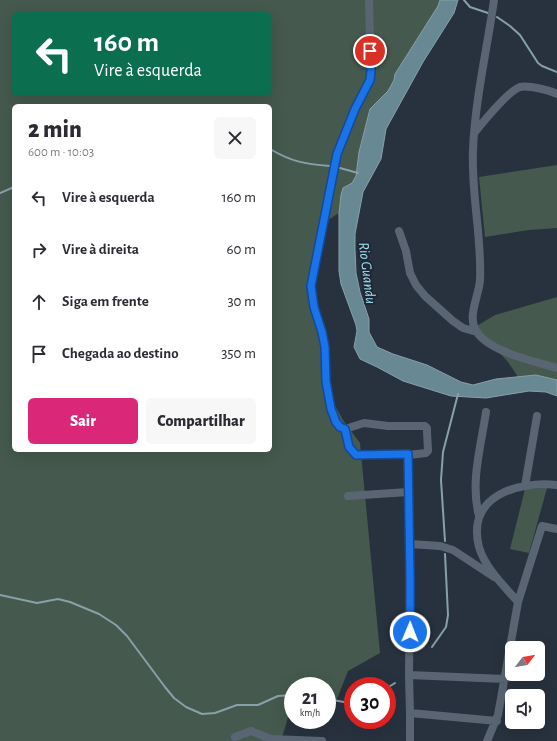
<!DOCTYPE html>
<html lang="pt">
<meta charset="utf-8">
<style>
:root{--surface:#fff;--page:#f7f7f7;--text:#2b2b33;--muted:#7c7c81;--accent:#db2777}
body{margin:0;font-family:"Alegreya Sans",sans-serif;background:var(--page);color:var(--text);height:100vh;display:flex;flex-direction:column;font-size:15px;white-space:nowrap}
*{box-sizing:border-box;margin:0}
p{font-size:13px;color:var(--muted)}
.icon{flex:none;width:22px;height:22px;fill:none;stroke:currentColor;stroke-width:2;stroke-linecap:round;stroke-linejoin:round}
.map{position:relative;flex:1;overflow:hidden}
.drawer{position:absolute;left:12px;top:104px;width:260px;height:348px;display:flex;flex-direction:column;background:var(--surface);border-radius:6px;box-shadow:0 4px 16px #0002}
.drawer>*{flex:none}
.hud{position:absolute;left:12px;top:12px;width:260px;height:84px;border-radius:6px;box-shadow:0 4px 16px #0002;background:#0b6e4f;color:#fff;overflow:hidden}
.needle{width:26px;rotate:59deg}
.fabs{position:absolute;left:505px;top:641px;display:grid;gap:8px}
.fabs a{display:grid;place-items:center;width:40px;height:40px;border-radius:6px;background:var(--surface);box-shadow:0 4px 16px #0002;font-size:20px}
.speed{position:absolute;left:284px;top:677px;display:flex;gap:8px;font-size:20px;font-weight:700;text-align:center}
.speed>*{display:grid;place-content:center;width:52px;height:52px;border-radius:50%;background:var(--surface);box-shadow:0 4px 16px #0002;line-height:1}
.speed small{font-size:10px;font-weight:400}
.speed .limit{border:6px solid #d22;background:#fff;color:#111}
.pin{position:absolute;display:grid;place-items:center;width:34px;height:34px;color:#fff;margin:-17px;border:2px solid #fff;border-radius:50%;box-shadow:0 1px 4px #0007}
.me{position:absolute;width:44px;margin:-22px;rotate:1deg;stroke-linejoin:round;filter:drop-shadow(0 0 3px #0008)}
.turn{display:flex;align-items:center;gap:14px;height:84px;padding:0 16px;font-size:18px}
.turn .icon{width:52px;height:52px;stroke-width:2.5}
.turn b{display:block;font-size:28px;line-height:34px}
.round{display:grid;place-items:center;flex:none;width:42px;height:42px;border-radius:6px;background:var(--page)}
.summary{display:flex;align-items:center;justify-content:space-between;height:68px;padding:0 16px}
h1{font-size:24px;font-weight:800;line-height:30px}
.cta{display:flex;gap:8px;margin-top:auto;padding:8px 16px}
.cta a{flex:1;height:46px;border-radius:6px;background:var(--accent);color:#fff;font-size:16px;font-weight:800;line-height:46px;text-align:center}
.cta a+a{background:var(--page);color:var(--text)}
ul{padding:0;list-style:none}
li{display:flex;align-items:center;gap:12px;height:52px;padding:0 16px}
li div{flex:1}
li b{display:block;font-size:15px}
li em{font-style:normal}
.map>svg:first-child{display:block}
.green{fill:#45594e;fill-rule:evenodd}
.water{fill:#688994;stroke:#87a0aa}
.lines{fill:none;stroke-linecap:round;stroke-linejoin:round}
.stream{stroke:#87a0aa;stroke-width:2}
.street{stroke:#5a6573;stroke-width:8}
.route-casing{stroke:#114b97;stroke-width:10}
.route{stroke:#1a73e8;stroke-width:7}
.labels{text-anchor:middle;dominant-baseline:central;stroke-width:4;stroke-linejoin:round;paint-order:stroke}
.water-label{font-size:15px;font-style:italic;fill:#a3e3f8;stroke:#1f2834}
</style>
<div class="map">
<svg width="557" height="741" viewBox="0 0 557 741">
<rect width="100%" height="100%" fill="#28323f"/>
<path class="green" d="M0 0H440L438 6 395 74 394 80 388 91 370 109 359 152 356 176 352 183 341 195 339 213 323 223 310 291 322 334 327 380 333 402 343 420 360 443 380 653 348 671 335 704H327V686H293V700L281 741H0ZM14 14H270V94H14ZM14 106H270V450H14Z
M557 165V228L529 230 485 237 479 177Z
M557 297V380L536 375 518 377 508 362 497 350 467 330 480 324 495 315Z
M547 488 529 553 510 549 525 489Z"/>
<path class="water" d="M440 0H458L454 13 423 62 386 129 381 159 363 192 355 234V249L356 273 360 292 369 319V332L377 347 393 354 427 365 461 382 473 385 496 379 536 375 557 380V396L546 392 529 391 486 398 451 396 403 381 377 367 360 359 354 347 357 331 356 325 341 284 339 271V213L341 195 343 188 352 183 356 176 359 152 370 109 388 91 394 80 395 74 438 6Z"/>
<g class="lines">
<path class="stream" d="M464 0 470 7 488 13
M497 17 510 26 520 35 538 63 542 66 557 72
M270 149C292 162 305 164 330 166
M340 168 358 173
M0 193 14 187
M445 541 441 480 443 452 458 394
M0 595 37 603 58 599 70 602 99 614 116 625 127 636 165 687 174 698 186 707 202 714 215 713 237 705H258L278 696 293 695
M432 647 446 627 448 615 445 554
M387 688 395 683
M327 699 344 702 353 701"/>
<path class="street" d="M494 0C487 50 475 100 473 150 471 194 482 237 480 280 479 296 467 316 476 331 489 352 534 361 557 368
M475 132C484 121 508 91 520 87 528 85 549 90 557 94
M399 231 406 251 410 273 416 285 425 296 453 321 463 328 477 332
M345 429 349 447 357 455H408L426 453 428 451 427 431V428L425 426H388L364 423 345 429 340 427 336 422 331 409 326 381 325 347 322 332 314 307 311 286 337 154 355 109 368 85 371 75 369 0
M408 455 410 575 409 675 410 713V741
M525 486 537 416
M348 496 408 492
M479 516C470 482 481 446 486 412
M410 544 440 546 453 550 494 577
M518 602 542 526 557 529
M409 675 505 679
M410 713 497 721
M235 737 251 731 271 739 322 741
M487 741 498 715 518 602C504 586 485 568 479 547 466 496 517 481 557 485"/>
</g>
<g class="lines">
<g class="route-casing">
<path id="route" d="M370 51 371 71 370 80 355 109 337 154 311 286 314 307 322 332 325 347 326 381 331 409 336 422 340 427 345 429 349 447 356 455 408 454 410 575V632"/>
</g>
<use href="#route" class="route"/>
</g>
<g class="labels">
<g class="water-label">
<text transform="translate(367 273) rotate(83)">Rio Guandu</text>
</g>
</g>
</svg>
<div class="fabs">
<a><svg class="needle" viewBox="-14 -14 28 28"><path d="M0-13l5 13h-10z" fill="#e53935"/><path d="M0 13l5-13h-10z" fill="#7c7c81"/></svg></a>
<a><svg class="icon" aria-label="sound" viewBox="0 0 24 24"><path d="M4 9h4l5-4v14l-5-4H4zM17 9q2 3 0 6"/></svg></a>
</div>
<div class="speed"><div>21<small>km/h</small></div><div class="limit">30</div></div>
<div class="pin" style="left:370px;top:51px;background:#d93025"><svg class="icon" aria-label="arrive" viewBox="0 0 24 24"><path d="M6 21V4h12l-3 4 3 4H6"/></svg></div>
<svg class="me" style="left:410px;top:632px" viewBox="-20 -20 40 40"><circle r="17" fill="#1a73e8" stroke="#fff" stroke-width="3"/><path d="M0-11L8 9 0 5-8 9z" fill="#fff"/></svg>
<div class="hud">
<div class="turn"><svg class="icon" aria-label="left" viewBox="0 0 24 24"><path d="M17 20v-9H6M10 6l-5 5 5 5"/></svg><div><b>160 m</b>Vire à esquerda</div></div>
</div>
<section class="drawer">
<div class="summary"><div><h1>2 min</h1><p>600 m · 10:03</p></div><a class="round"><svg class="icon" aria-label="close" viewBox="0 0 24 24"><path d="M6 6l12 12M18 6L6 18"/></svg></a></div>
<ul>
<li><svg class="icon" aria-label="left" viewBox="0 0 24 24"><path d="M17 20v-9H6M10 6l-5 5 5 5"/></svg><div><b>Vire à esquerda</b></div><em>160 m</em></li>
<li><svg class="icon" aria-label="right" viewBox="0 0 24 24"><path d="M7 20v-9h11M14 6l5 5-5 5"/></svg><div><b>Vire à direita</b></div><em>60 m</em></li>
<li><svg class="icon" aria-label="ahead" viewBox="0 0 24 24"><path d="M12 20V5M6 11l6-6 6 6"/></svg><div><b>Siga em frente</b></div><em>30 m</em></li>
<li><svg class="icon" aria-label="arrive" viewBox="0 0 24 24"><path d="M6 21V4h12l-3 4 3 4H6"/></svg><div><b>Chegada ao destino</b></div><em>350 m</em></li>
</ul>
<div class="cta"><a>Sair</a><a>Compartilhar</a></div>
</section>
</div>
